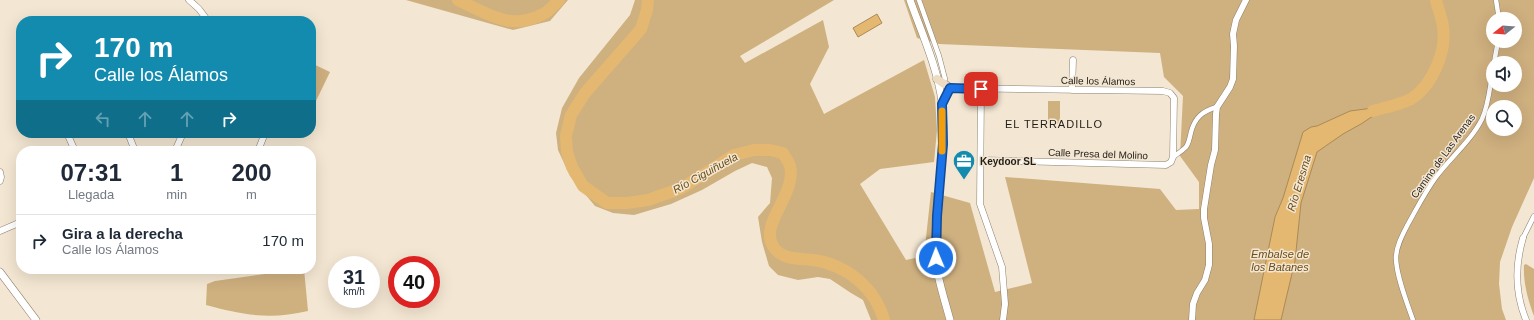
<!DOCTYPE html>
<html lang="es">
<meta charset="utf-8">
<style>
:root{--surface:#fff;--page:#f6f6f7;--text:#1f2937;--muted:#747a83;--line:#e0e1e3}
body{margin:0;font-family:Helvetica,sans-serif;background:var(--page);color:var(--text);height:100vh;display:flex;flex-direction:column;font-size:15px;white-space:nowrap}
*{box-sizing:border-box;margin:0}
p{font-size:13px;color:var(--muted)}
.icon{flex:none;width:22px;height:22px;fill:none;stroke:currentColor;stroke-width:2;stroke-linecap:round;stroke-linejoin:round}
.map{position:relative;flex:1;overflow:hidden}
.sheet{position:absolute;left:16px;top:146px;width:300px;height:128px;display:flex;flex-direction:column;background:var(--surface);border-radius:16px;box-shadow:0 4px 16px #0002}
.sheet>*{flex:none}
.top-card{position:absolute;left:16px;top:16px;width:300px;height:122px;border-radius:16px;box-shadow:0 4px 16px #0002;background:#138bae;color:#fff;overflow:hidden}
.needle{width:26px;rotate:253deg}
.fabs{position:absolute;left:1486px;top:12px;display:grid;gap:8px}
.fabs a{display:grid;place-items:center;width:36px;height:36px;border-radius:50%;background:var(--surface);box-shadow:0 4px 16px #0002;font-size:20px}
.speed{position:absolute;left:328px;top:256px;display:flex;gap:8px;font-size:20px;font-weight:700;text-align:center}
.speed>*{display:grid;place-content:center;width:52px;height:52px;border-radius:50%;background:var(--surface);box-shadow:0 4px 16px #0002;line-height:1}
.speed small{font-size:10px;font-weight:400}
.speed .limit{border:6px solid #d22;background:#fff;color:#111}
.pin{position:absolute;display:grid;place-items:center;width:34px;height:34px;color:#fff;margin:-17px;border-radius:8px;box-shadow:0 2px 6px #0006}
.me{position:absolute;width:44px;margin:-22px;rotate:359deg;stroke-linejoin:round;filter:drop-shadow(0 0 3px #0008)}
.turn{display:flex;align-items:center;gap:14px;height:84px;padding:0 12px;font-size:18px}
.turn .icon{width:52px;height:52px;stroke-width:2.5}
.turn b{display:block;font-size:28px;line-height:34px}
.lanes{display:flex;align-items:center;height:38px;padding:0 12px;background:#0003;justify-content:center;gap:20px;direction:ltr}
.lanes .off{opacity:.35}
.eta{display:flex;justify-content:space-evenly;align-items:center;height:68px;text-align:center}
.eta b{font-size:24px;font-weight:600;line-height:28px}
ul{padding:0;list-style:none}
li{display:flex;align-items:center;gap:12px;height:52px;padding:0 12px;border-top:1px solid var(--line)}
li div{flex:1}
li b{display:block;font-size:15px}
li em{font-style:normal}
.map>svg:first-child{display:block}
.green{fill:#cfb07f;fill-rule:evenodd}
.water{fill:#e4b871;stroke:#aa8a56}
.lines{fill:none;stroke-linecap:round;stroke-linejoin:round}
.river{stroke:#e4b871;stroke-width:12}
.pedestrian-casing{stroke:#8d816f;stroke-width:5.5}
.minor-casing{stroke:#8d816f;stroke-width:7}
.tertiary-casing{stroke:#8d816f;stroke-width:8}
.secondary-casing{stroke:#8d816f;stroke-width:9}
.pedestrian{stroke:#fff;stroke-width:4.5}
.minor{stroke:#fff;stroke-width:6}
.tertiary{stroke:#fff;stroke-width:7}
.secondary{stroke:#ebdcc3;stroke-width:8}
.route-casing{stroke:#114b97;stroke-width:10}
.route{stroke:#1a73e8;stroke-width:7}
.slow{stroke:#f59e0b;stroke-width:7}
.labels{text-anchor:middle;dominant-baseline:central;stroke-width:3;stroke-linejoin:round;paint-order:stroke}
.street-label{font-size:10px;fill:#211d16;stroke:#f3e6d2}
.poi-label{font-size:10px;font-weight:bold;fill:#211d16;stroke:#f3e6d2;text-anchor:start}
.neighbourhood-label{font-size:11px;letter-spacing:1px;fill:#211d16;stroke:#f3e6d2}
.water-label{font-size:11px;font-style:italic;fill:#6b4d17;stroke:#f3e6d2}
</style>
<div class="map">
<svg width="1534" height="320" viewBox="0 0 1534 320">
<rect width="100%" height="100%" fill="#f3e6d2"/>
<path class="green" d="M406 0H568L550 21 513 30Z
M635 0H834L740 56 745 63 823 20 829 47 810 84 824 114 924 60 935 97 937 130 934 162 880 169 860 184 906 260 924 256 931 192 970 203 995 292 1032 283 1005 177 1160 189 1176 210 1199 209V182L1180 156 1183 96 1164 77 1160 53 939 44 917 38 904 0H1534V178L1512 227 1500 262 1499 284 1502 309 1506 320H871L863 300 851 293 830 279 818 277 798 280 778 275 769 266 762 242 758 217 770 203 772 178 767 167 752 163 735 171 702 190 671 204 634 215 613 213 595 206 570 176 558 150 556 133 562 108 579 78 630 15ZM1493 19H1515V41H1493ZM1493 63H1515V85H1493ZM1493 107H1515V129H1493Z
M311 63 330 72 315 103 311 101Z
M1048 101H1060V124H1048Z
M1526 264 1534 269V316C1528 300 1523 282 1524 265Z
M300 269H304L308 311C270 320 243 315 206 305L207 284 215 281Z"/>
<path class="water" d="M877 14 882 23 858 37 853 28Z
M1388 106 1361 124 1343 134 1317 152 1301 203 1295 261 1281 320H1254L1275 217 1283 198 1303 132 1311 127 1317 126 1350 111Z"/>
<g class="lines">
<path class="river" d="M458 0C488 14 512 32 545 13 550 10 555 4 559 0
M648 0 647 10 641 29 585 93 571 115 566 136 567 152 572 167 583 186 607 203H627L648 200 682 188 734 155 754 150H770L783 153C785 157 789 162 790 166 797 194 759 224 773 246 782 261 800 258 814 260 847 265 875 288 884 320
M1373 111C1383 108 1402 104 1411 99 1432 86 1447 51 1443 27 1442 18 1438 9 1436 0"/>
<g class="pedestrian-casing">
<path id="pedestrian" d="M919 0 939 56 945 79
M1496 0 1499 19
M1494 63 1498 41
M1173 157C1177 154 1182 151 1186 147 1189 143 1190 137 1191 132 1195 117 1203 111 1217 107
M1523 238 1534 216
M1413 320C1407 303 1396 275 1396 258 1396 246 1403 234 1408 224 1417 208 1425 192 1436 177 1451 157 1471 141 1482 119 1489 104 1490 85 1493 69"/>
</g>
<g class="minor-casing">
<path id="minor" d="M189 0 199 9 208 21
M950 88 1163 91 1170 93 1174 98 1173 157 1171 162 1166 165 981 160
M981 89 980 204 1002 267 1005 304 1003 320
M1072 90 1073 60
M67 133 75 151
M128 133 135 151
M175 151 183 133
M258 151 265 133
M0 172 1 177 0 181
M0 231 21 222
M1523 238C1515 265 1515 293 1526 320
M1192 320 1193 304 1197 293 1205 280 1209 265V244L1204 218V209L1211 165 1215 150 1216 114 1217 107 1230 87 1233 79 1234 46 1233 34 1236 20 1246 0"/>
</g>
<g class="tertiary-casing">
<path id="tertiary" d="M910 0C921 31 938 69 942 102 947 151 936 199 935 248 935 272 944 297 950 320
M0 272 36 320"/>
</g>
<g class="secondary-casing">
<path id="secondary" d="M937 79 950 88 942 104"/>
</g>
<use href="#pedestrian" class="pedestrian"/>
<use href="#minor" class="minor"/>
<use href="#tertiary" class="tertiary"/>
<use href="#secondary" class="secondary"/>
</g>
<g class="lines">
<g class="route-casing">
<path id="route" d="M936 258 937 216 943 144 942 104 950 88 981 89"/>
</g>
<use href="#route" class="route"/>
<path class="slow" d="M942 151V111"/>
</g>
<defs>
<g id="office-pin" transform="scale(1.15)"><path d="M0 17L-7.5 6A9.5 9.5 0 1 1 7.5 6Z" fill="#138bae" stroke="#f3e6d2"/><path d="M-6-3h4V-5.5h4V-3h4V5H-6ZM-1-4.5V-3h2v-1.5ZM-6 0V1H6V0Z" fill="#fff"/></g>
</defs>
<g fill-rule="evenodd">
<use href="#office-pin" x="964" y="161"/>
</g>
<g class="labels">
<g class="street-label">
<text transform="translate(1098 81) rotate(1)">Calle los Álamos</text>
<text transform="translate(1098 154) rotate(2)">Calle Presa del Molino</text>
<text transform="translate(1443 156) rotate(-54)">Camino de Las Arenas</text>
</g>
<g class="poi-label">
<text x="980" y="161">Keydoor SL</text>
</g>
<g class="neighbourhood-label">
<text x="1054" y="124">EL TERRADILLO</text>
</g>
<g class="water-label">
<text transform="translate(705 173) rotate(-29)">Río Ciguiñuela</text>
<text transform="translate(1299 183) rotate(-73)">Río Eresma</text>
<text x="1280" y="254">Embalse de<tspan x="1280" dy="13">los Batanes</tspan></text>
</g>
</g>
</svg>
<div class="fabs">
<a><svg class="needle" viewBox="-14 -14 28 28"><path d="M0-13l5 13h-10z" fill="#e53935"/><path d="M0 13l5-13h-10z" fill="#747a83"/></svg></a>
<a><svg class="icon" aria-label="sound" viewBox="0 0 24 24"><path d="M4 9h4l5-4v14l-5-4H4zM17 9q2 3 0 6"/></svg></a>
<a><svg class="icon" aria-label="search" viewBox="0 0 24 24"><circle cx="10" cy="10" r="6"/><path d="M15 15l6 6"/></svg></a>
</div>
<div class="speed"><div>31<small>km/h</small></div><div class="limit">40</div></div>
<div class="pin" style="left:981px;top:89px;background:#d93025"><svg class="icon" aria-label="arrive" viewBox="0 0 24 24"><path d="M6 21V4h12l-3 4 3 4H6"/></svg></div>
<svg class="me" style="left:936px;top:258px" viewBox="-20 -20 40 40"><circle r="17" fill="#1a73e8" stroke="#fff" stroke-width="3"/><path d="M0-11L8 9 0 5-8 9z" fill="#fff"/></svg>
<div class="top-card">
<div class="turn"><svg class="icon" aria-label="right" viewBox="0 0 24 24"><path d="M7 20v-9h11M14 6l5 5-5 5"/></svg><div><b>170 m</b>Calle los Álamos</div></div>
<div class="lanes"><svg class="icon off" aria-label="left" viewBox="0 0 24 24"><path d="M17 20v-9H6M10 6l-5 5 5 5"/></svg><svg class="icon off" aria-label="ahead" viewBox="0 0 24 24"><path d="M12 20V5M6 11l6-6 6 6"/></svg><svg class="icon off" aria-label="ahead" viewBox="0 0 24 24"><path d="M12 20V5M6 11l6-6 6 6"/></svg><svg class="icon" aria-label="right" viewBox="0 0 24 24"><path d="M7 20v-9h11M14 6l5 5-5 5"/></svg></div>
</div>
<section class="sheet">
<div class="eta">
<div><b>07:31</b><p>Llegada</p></div>
<div><b>1</b><p>min</p></div>
<div><b>200</b><p>m</p></div>
</div>
<ul>
<li><svg class="icon" aria-label="right" viewBox="0 0 24 24"><path d="M7 20v-9h11M14 6l5 5-5 5"/></svg><div><b>Gira a la derecha</b><p>Calle los Álamos</p></div><em>170 m</em></li>
</ul>
</section>
</div>
